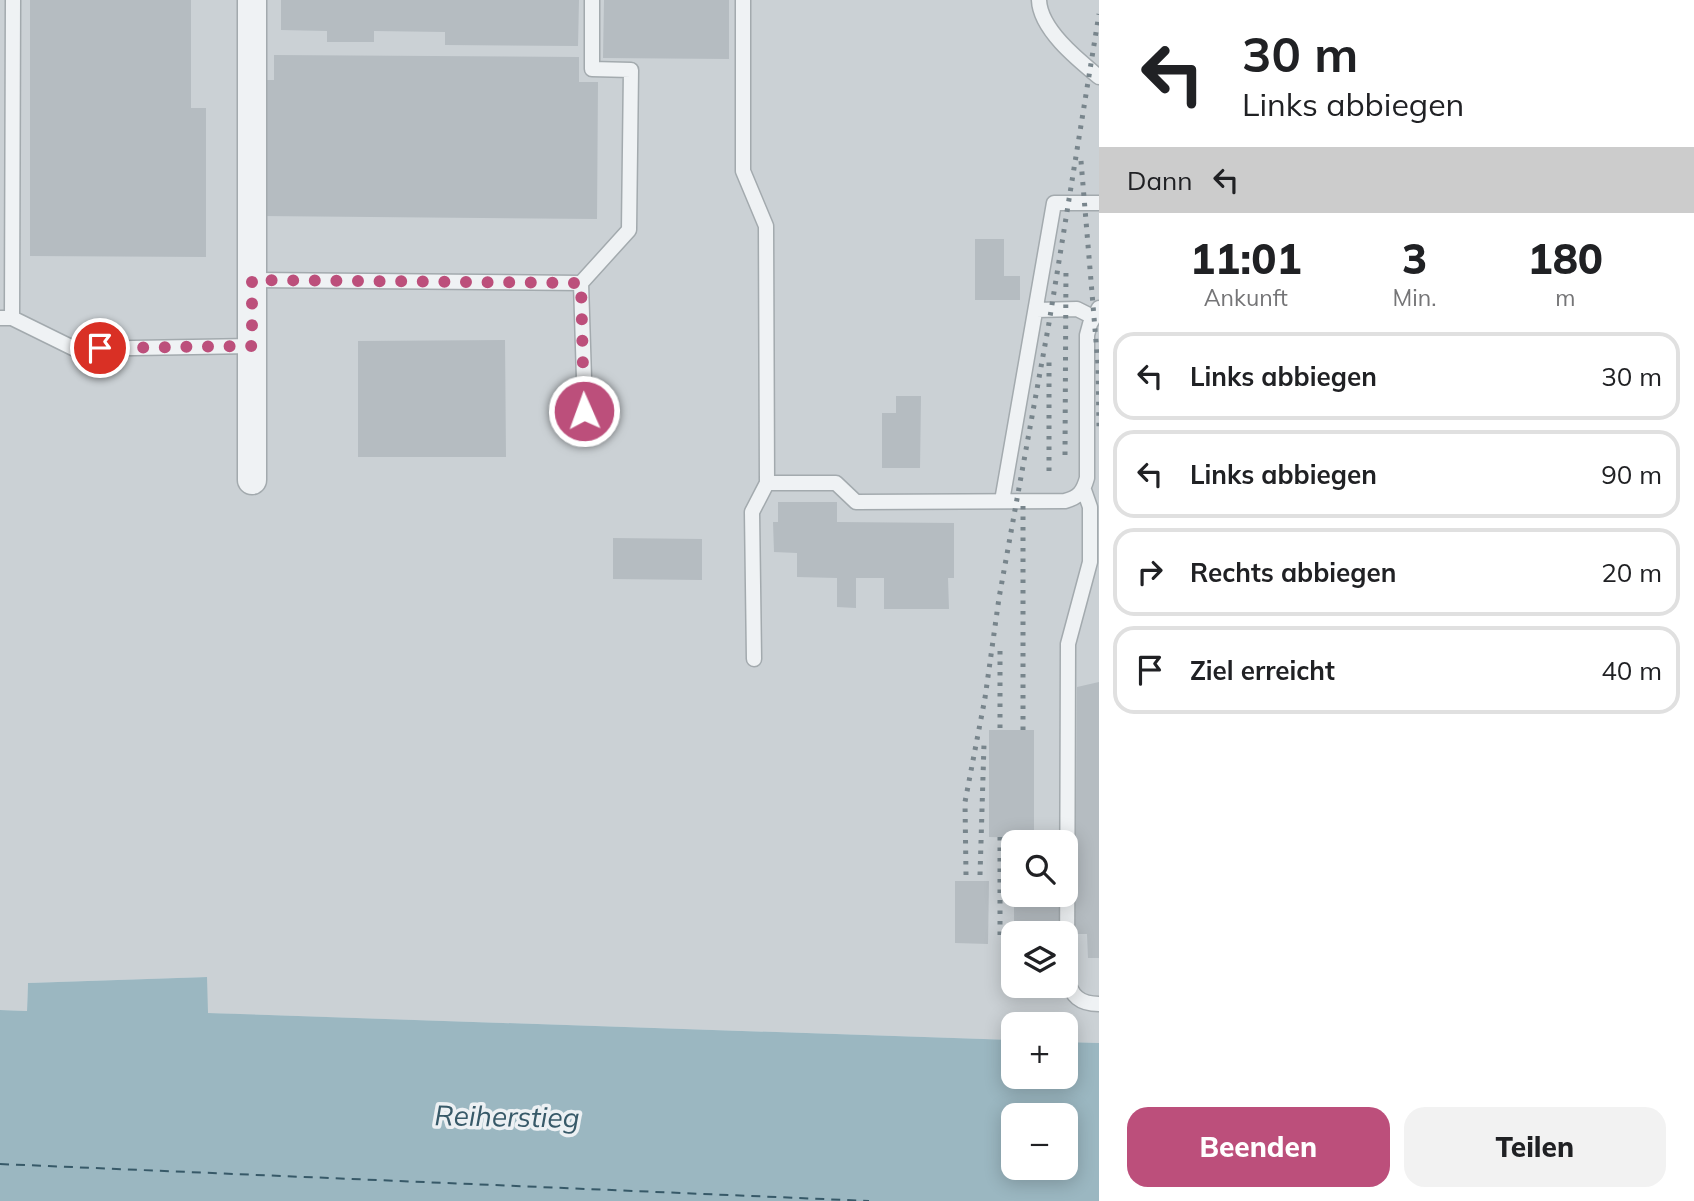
<!DOCTYPE html>
<html lang="de">
<meta charset="utf-8">
<style>
:root{--surface:#fff;--page:#f2f2f2;--text:#202124;--muted:#757577;--line:#e0e0e0;--accent:#bc4f7b}
body{margin:0;font-family:Mulish,sans-serif;background:var(--page);color:var(--text);height:100vh;display:flex;flex-direction:column;font-size:26px;white-space:nowrap}
*{box-sizing:border-box;margin:0}
p{font-size:23px;color:var(--muted)}
.icon{flex:none;width:38px;height:38px;fill:none;stroke:currentColor;stroke-width:2;stroke-linecap:round;stroke-linejoin:round}
.map{position:relative;flex:1;overflow:hidden}
.side{display:flex;flex-direction:column;background:var(--surface);width:595px}
.side>*{flex:none}
.guide{background:#fff;color:var(--text);overflow:hidden}
.controls{position:absolute;left:1001px;top:830px;display:grid;gap:14px}
.controls a{display:grid;place-items:center;width:77px;height:77px;border-radius:14px;background:var(--surface);box-shadow:0 4px 18px #0003;font-size:35px}
.pin{position:absolute;display:grid;place-items:center;width:60px;height:60px;color:#fff;margin:-30px;border:4px solid #fff;border-radius:50%;box-shadow:0 2px 7px #0007}
.me{position:absolute;width:77px;margin:-38px;rotate:358deg;stroke-linejoin:round;filter:drop-shadow(0 0 5px #0008)}
.turn{display:flex;align-items:center;gap:24px;height:147px;padding:0 28px;font-size:32px}
.turn .icon{width:91px;height:91px;stroke-width:2.5}
.turn b{display:block;font-size:49px;line-height:60px}
.then{display:flex;align-items:center;height:66px;padding:0 28px;background:#0003;gap:14px;font-size:26px}
.eta{display:flex;justify-content:space-evenly;align-items:center;height:119px;text-align:center}
.eta b{font-size:42px;font-weight:800;line-height:49px}
.cta{display:flex;gap:14px;margin-top:auto;padding:14px 28px}
.cta a{flex:1;height:80px;border-radius:21px;background:var(--accent);color:#fff;font-size:28px;font-weight:800;line-height:80px;text-align:center}
.cta a+a{background:var(--page);color:var(--text)}
ul{padding:0;list-style:none}
li{display:flex;align-items:center;gap:21px;height:88px;margin:0 14px 10px;padding:0 14px;border:4px solid var(--line);border-radius:21px}
li div{flex:1}
li b{display:block;font-size:26px}
li em{font-style:normal}
main{display:flex;flex:1;min-height:0}
.map>svg:first-child{display:block}
.built{fill:#cbd1d5;fill-rule:evenodd}
.water{fill:#9bb7c1;fill-rule:evenodd}
.lines{fill:none;stroke-linecap:round;stroke-linejoin:round}
.ferry{stroke:#375968;stroke-width:2;stroke-dasharray:9 7;stroke-linecap:butt}
.building{fill:#b5bcc1}
.lane-casing{stroke:#a3aaae;stroke-width:17}
.street-casing{stroke:#a3aaae;stroke-width:31}
.lane{stroke:#eff2f4;stroke-width:14}
.street{stroke:#eff2f4;stroke-width:28}
.rail{stroke:#78858c;stroke-width:5;stroke-dasharray:3.5 7;stroke-linecap:butt}
.route{stroke:#bc4f7b;stroke-width:12;stroke-dasharray:0 21.6}
.labels{text-anchor:middle;dominant-baseline:central;stroke-width:7;stroke-linejoin:round;paint-order:stroke}
.water-label{font-size:28px;font-style:italic;fill:#375968;stroke:#ecf0f3}
</style>
<main>
<div class="map">
<svg width="1099" height="1201" viewBox="0 0 1099 1201">
<rect width="100%" height="100%" fill="#dde2e5"/>
<path class="built" d="M0 0H1099V1043L1066 1042V1024H1013V1040L207 1013V977L28 983 27 1011 0 1010ZM1013 842H1066V894H1013ZM1013 933H1066V985H1013Z"/>
<path class="water" d="M207 977 208 1013 1013 1040V1076H1066V1042L1099 1043V1201H0V1010L27 1011 28 983ZM1013 1115H1066V1167H1013Z"/>
<g class="lines">
<path class="ferry" d="M0 1164 869 1201"/>
</g>
<path class="building" d="M30 0H191V108H206V257L30 256Z
M281 0H579L578 46 445 45V32L374 31V42H327V31L281 30Z
M604 0H729V59L603 58Z
M274 55 579 57V82H598L597 219 261 216 262 80H274Z
M975 239H1004V276H1020V300H975Z
M505 340 506 457H358V341Z
M896 396H921L920 468H882V413H896Z
M778 502H837V522L954 523V578H948L949 609H884V578H856V608L837 607V578L797 577V553L774 552 773 522H778Z
M613 538 702 539V580L613 579Z
M1099 682V958H1088L1087 934H1075L1077 687Z
M989 730H1034V838L989 837Z
M955 881H989L988 944 955 943Z
M1014 894H1062V927H1014Z"/>
<g class="lines">
<g class="lane-casing">
<path id="lane" d="M743 0V171L766 226 767 483 752 512 754 659
M1039 0C1040 29 1077 59 1099 77
M252 280 581 283 585 411
M581 283 629 230 631 70 592 69V0
M1036 310 1077 309 1093 317
M0 318H12L75 349 252 346
M12 318 13 0
M767 483H836L856 502 1065 501C1079 497 1083 492 1087 478V335L1090 324 1099 308
M1084 490 1090 507V562L1068 644 1067 978C1071 996 1080 1004 1099 1004
M1002 501 1054 203H1099"/>
</g>
<g class="street-casing">
<path id="street" d="M252 0V480"/>
</g>
<use href="#lane" class="lane"/>
<use href="#street" class="street"/>
<path class="rail" d="M1081 161 1098 365 1099 428
M1065 455 1066 266
M1049 471V362
M1000 651V730
M1023 730V501
M1000 837V936
M1022 842V837
M966 875 965 802 985 698 999 598 1049 323 1099 14
M980 875 984 744
M1048 927 1049 933"/>
</g>
<g class="lines">
<path class="route" d="M100 348 252 346V280L581 283 584 411"/>
</g>
<g class="labels">
<g class="water-label">
<text transform="translate(507 1116) rotate(1)">Reiherstieg</text>
</g>
</g>
</svg>
<div class="controls">
<a><svg class="icon" aria-label="search" viewBox="0 0 24 24"><circle cx="10" cy="10" r="6"/><path d="M15 15l6 6"/></svg></a>
<a><svg class="icon" aria-label="layers" viewBox="0 0 24 24"><path d="M12 4l9 5-9 5-9-5zM3 14l9 5 9-5"/></svg></a>
<a>+</a>
<a>−</a>
</div>
<div class="pin" style="left:100px;top:348px;background:#d93025"><svg class="icon" aria-label="arrive" viewBox="0 0 24 24"><path d="M6 21V4h12l-3 4 3 4H6"/></svg></div>
<svg class="me" style="left:584px;top:411px" viewBox="-20 -20 40 40"><circle r="17" fill="#bc4f7b" stroke="#fff" stroke-width="3"/><path d="M0-11L8 9 0 5-8 9z" fill="#fff"/></svg>
</div>
<section class="side">
<div class="guide">
<div class="turn"><svg class="icon" aria-label="left" viewBox="0 0 24 24"><path d="M17 20v-9H6M10 6l-5 5 5 5"/></svg><div><b>30 m</b>Links abbiegen</div></div>
<div class="then">Dann<svg class="icon" aria-label="left" viewBox="0 0 24 24"><path d="M17 20v-9H6M10 6l-5 5 5 5"/></svg></div>
</div>
<div class="eta">
<div><b>11:01</b><p>Ankunft</p></div>
<div><b>3</b><p>Min.</p></div>
<div><b>180</b><p>m</p></div>
</div>
<ul>
<li><svg class="icon" aria-label="left" viewBox="0 0 24 24"><path d="M17 20v-9H6M10 6l-5 5 5 5"/></svg><div><b>Links abbiegen</b></div><em>30 m</em></li>
<li><svg class="icon" aria-label="left" viewBox="0 0 24 24"><path d="M17 20v-9H6M10 6l-5 5 5 5"/></svg><div><b>Links abbiegen</b></div><em>90 m</em></li>
<li><svg class="icon" aria-label="right" viewBox="0 0 24 24"><path d="M7 20v-9h11M14 6l5 5-5 5"/></svg><div><b>Rechts abbiegen</b></div><em>20 m</em></li>
<li><svg class="icon" aria-label="arrive" viewBox="0 0 24 24"><path d="M6 21V4h12l-3 4 3 4H6"/></svg><div><b>Ziel erreicht</b></div><em>40 m</em></li>
</ul>
<div class="cta"><a>Beenden</a><a>Teilen</a></div>
</section>
</main>
